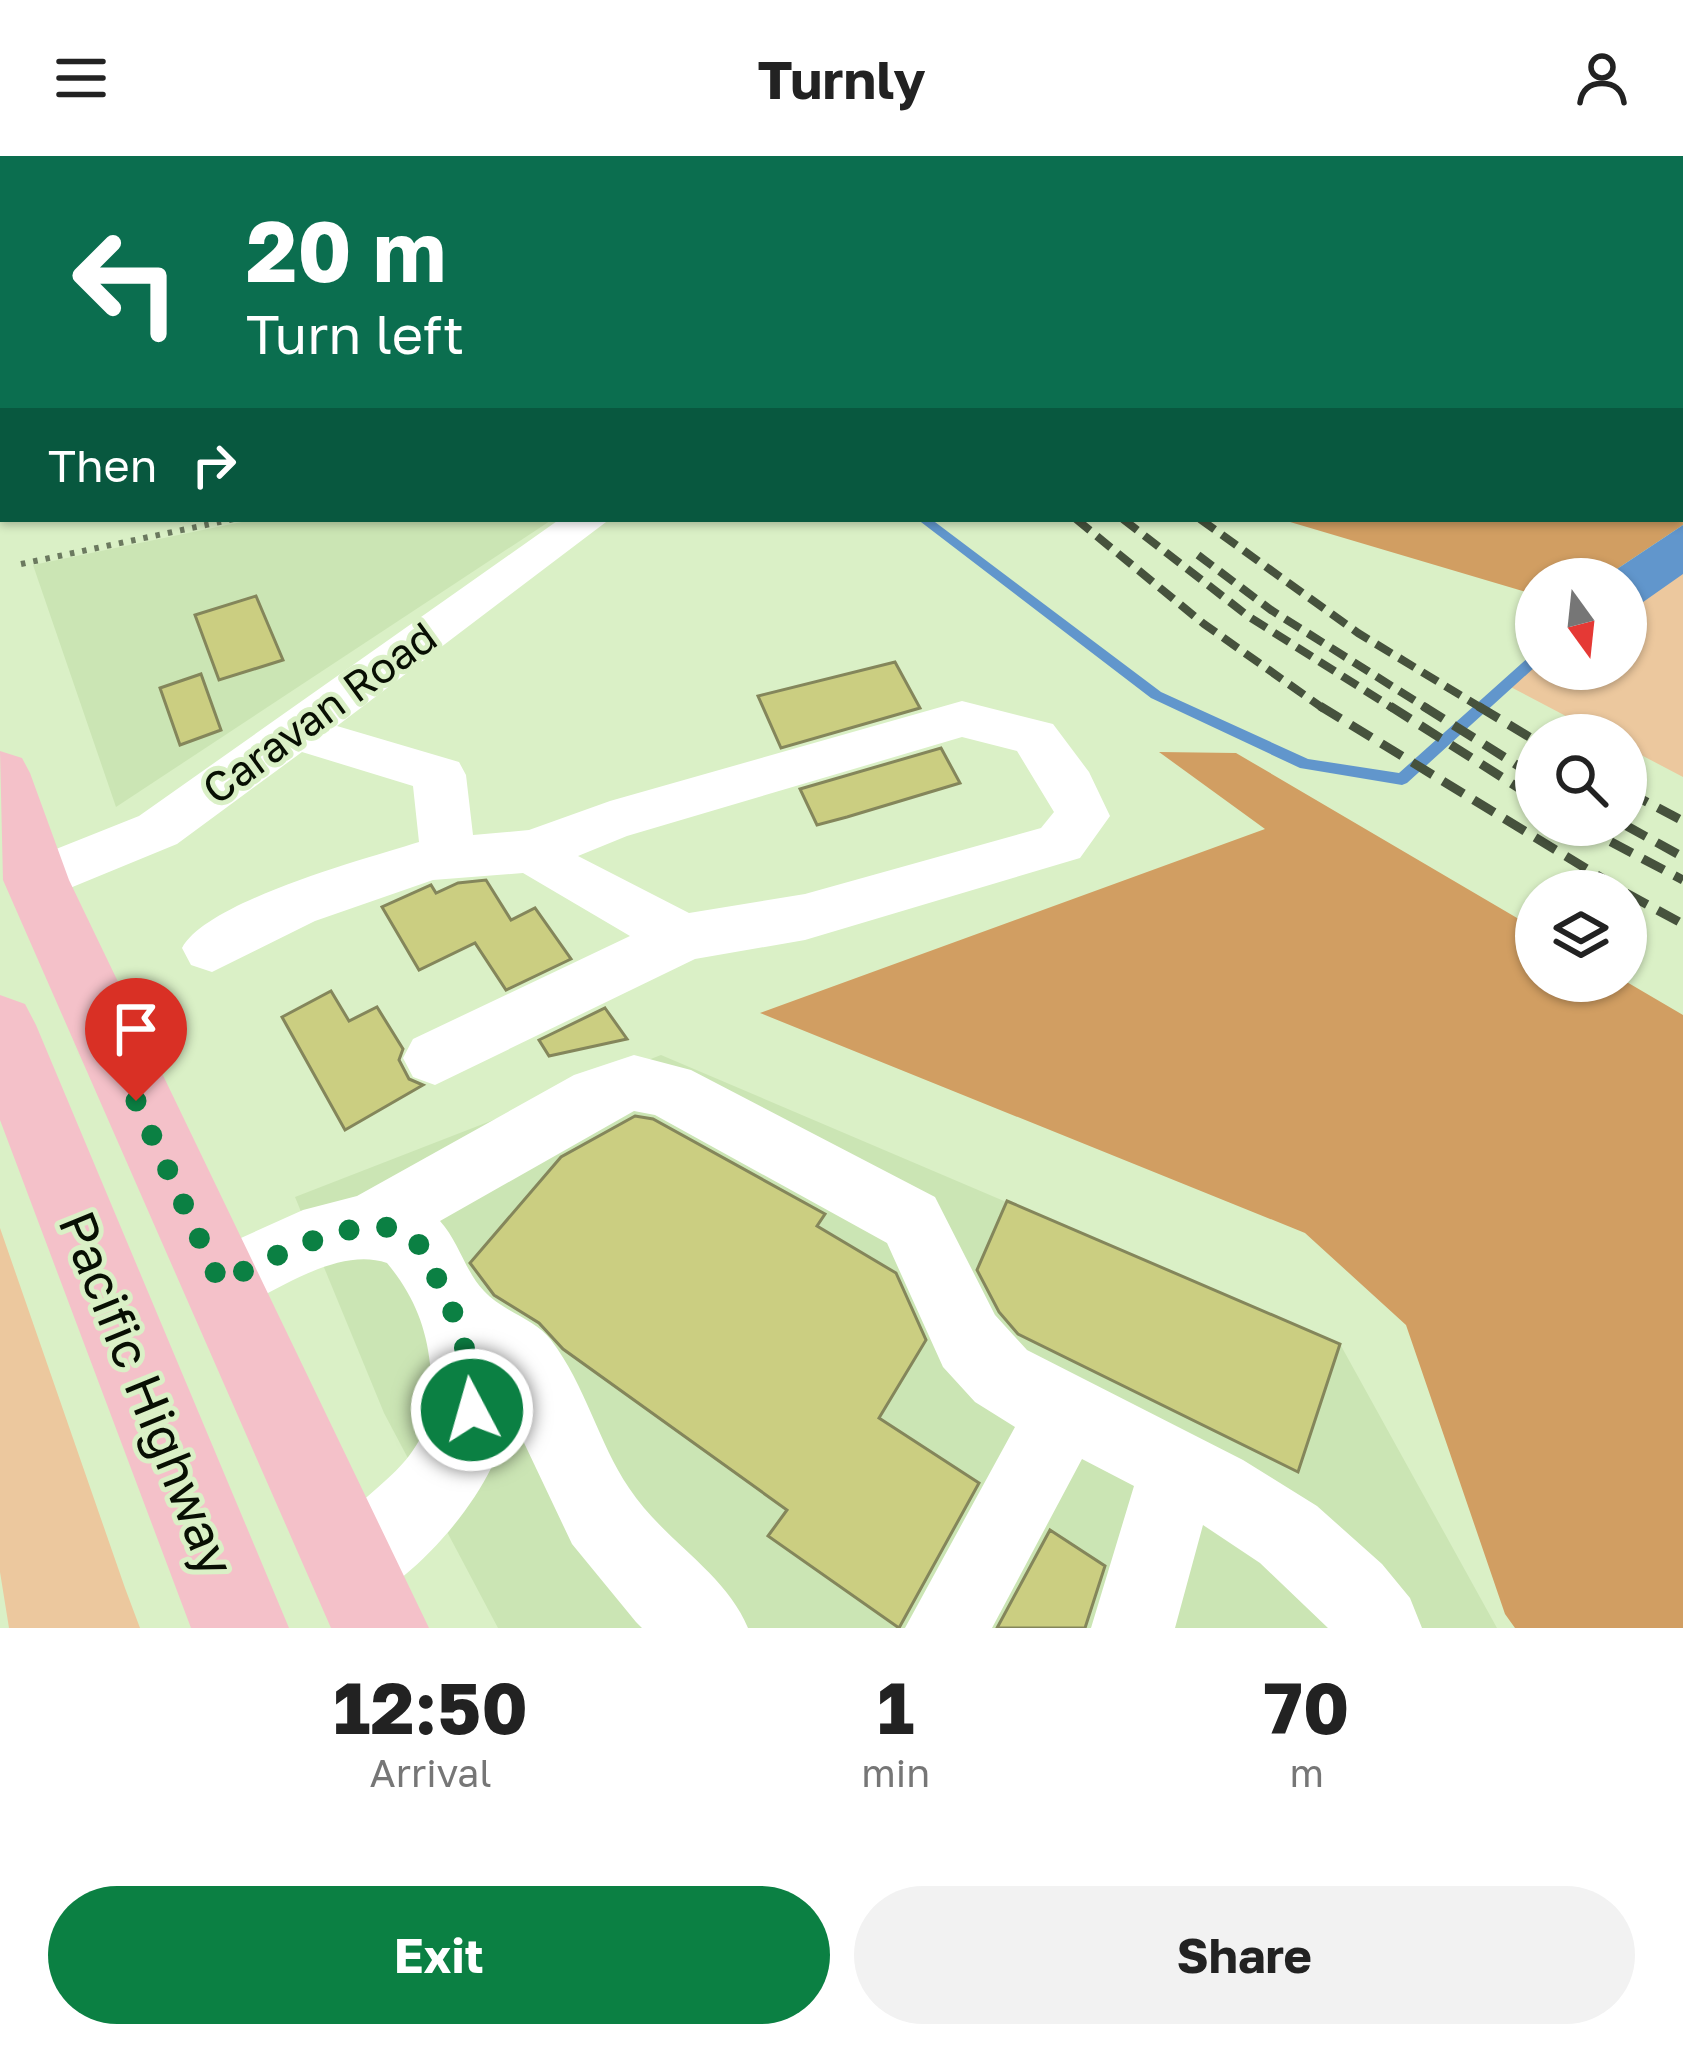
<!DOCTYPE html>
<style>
:root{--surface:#fff;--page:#f2f2f2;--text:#222;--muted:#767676;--accent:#0b8043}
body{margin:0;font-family:"Golos Text",sans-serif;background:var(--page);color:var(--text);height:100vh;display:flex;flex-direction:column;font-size:45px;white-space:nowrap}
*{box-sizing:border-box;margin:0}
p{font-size:39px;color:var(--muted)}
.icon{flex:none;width:66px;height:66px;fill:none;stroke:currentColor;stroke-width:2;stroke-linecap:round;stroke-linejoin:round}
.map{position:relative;height:1472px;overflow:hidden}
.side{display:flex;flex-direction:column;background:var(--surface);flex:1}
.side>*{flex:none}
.banner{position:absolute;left:0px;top:0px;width:1683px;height:366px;box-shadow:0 3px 9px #0004;background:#0b6e4f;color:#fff;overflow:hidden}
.needle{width:78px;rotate:165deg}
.buttons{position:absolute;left:1515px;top:402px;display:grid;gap:24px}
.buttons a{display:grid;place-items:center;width:132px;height:132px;border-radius:50%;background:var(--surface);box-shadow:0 3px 9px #0004;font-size:60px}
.pin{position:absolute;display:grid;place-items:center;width:102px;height:102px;color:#fff;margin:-123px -51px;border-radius:50% 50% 50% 0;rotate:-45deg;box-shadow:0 0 12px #0007}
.pin .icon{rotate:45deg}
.me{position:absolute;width:132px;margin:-66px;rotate:354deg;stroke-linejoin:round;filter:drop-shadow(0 0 9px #0008)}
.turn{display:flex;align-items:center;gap:42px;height:252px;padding:0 48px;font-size:54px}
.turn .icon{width:156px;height:156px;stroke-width:2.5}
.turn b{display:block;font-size:84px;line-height:102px}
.then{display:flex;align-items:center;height:114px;padding:0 48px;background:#0003;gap:24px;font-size:45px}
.eta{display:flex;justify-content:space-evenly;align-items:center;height:204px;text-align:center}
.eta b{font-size:72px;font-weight:700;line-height:84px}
.cta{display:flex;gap:24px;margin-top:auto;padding:24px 48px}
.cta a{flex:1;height:138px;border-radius:72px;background:var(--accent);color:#fff;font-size:48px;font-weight:700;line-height:138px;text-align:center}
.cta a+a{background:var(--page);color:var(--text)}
header{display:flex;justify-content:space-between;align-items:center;height:156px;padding:0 48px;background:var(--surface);font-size:54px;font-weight:700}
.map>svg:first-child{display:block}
.built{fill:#cbe5b4}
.green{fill:#ecc89e}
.forest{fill:#d19e62}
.water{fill:#6196cc}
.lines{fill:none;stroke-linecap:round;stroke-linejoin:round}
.stream{fill:#6196cc;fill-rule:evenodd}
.building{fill:#cbce81;stroke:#84865b;stroke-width:3}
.path{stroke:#6b795f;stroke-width:6;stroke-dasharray:4.5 8;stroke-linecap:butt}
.minor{fill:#fff;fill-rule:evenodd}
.major{fill:#f4c1c9;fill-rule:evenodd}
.rail-far1{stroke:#46523d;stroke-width:8;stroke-dasharray:18 9;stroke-linecap:butt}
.rail{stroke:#46523d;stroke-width:9;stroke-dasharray:24 12;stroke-linecap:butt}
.route{stroke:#0b8043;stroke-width:21;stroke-dasharray:0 37.8}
.labels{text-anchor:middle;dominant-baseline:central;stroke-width:10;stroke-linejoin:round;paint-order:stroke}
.street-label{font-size:42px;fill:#080f03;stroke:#daf0c6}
.near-street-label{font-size:51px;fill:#080f03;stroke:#daf0c6}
</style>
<header><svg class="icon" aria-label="menu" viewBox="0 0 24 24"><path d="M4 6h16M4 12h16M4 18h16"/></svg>Turnly<svg class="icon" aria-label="person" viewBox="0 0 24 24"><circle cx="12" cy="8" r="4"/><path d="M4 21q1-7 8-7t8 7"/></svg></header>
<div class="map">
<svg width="1683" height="1472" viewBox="0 0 1683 1472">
<rect width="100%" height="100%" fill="#daf0c6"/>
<path class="built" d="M256 363H553L116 651 33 409Z
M661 899 1340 1188 1497 1472H498L384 1257 295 1041Z"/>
<path class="green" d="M904 0H1536L1537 3H906Z
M1683 417V621L1626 591V579H1602L1503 527 1536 507V513H1626V452Z
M0 1072 125 1432 140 1472H9L0 1416Z"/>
<path class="forest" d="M1680 248 1683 369 1602 423H1536V439L1280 363H1680Z
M1159 596 1236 597 1536 773V825H1625L1683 859V1472H1515L1505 1458 1406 1169 1305 1077 760 857 1265 673Z"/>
<path class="water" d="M1683 369V418L1626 458V423H1602Z"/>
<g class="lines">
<path class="stream" d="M917 363H931L1161 536 1308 603 1399 617 1531 499 1536 497V510L1407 627 1402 629 1300 612 1151 542Z"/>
</g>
<path class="building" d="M256 440 283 504 219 524 195 459Z
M895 506 920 552 781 592 758 540Z
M201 518 221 574 180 589 160 532Z
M941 592 960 627 847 661 817 669 800 633Z
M486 724 511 764 535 752 571 803 506 834 475 787 419 814 382 751 431 729 436 737 458 727Z
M331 835 349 865 377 851 403 893 399 904 409 923 423 929 345 974 282 861Z
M605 852 627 883 549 900 539 884Z
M635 960 653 963 825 1058 817 1070 896 1117 926 1184 879 1262 979 1327 899 1472 768 1380 787 1354 563 1193 539 1167 494 1139 470 1107 561 1001Z
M1007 1045 1340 1188 1298 1316 1018 1178 999 1156 977 1114Z
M1050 1374 1105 1410 1085 1472H997Z"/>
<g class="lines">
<path class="path" d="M21 408 234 363"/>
<path class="minor" d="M683 0H713L714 3H684Z
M560 363H610L337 570 459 606 466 619 473 679 529 674 610 645 962 545 1053 568 1089 616 1110 660 1080 702 805 784 695 803 435 929 413 921 403 902 413 883 630 780 523 717 433 724 315 765 212 816 191 809 182 792C207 745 365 703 419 686L413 630 302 596 177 688 36 746 16 739 8 724 16 709 139 660ZM962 581 1017 595 1054 656 1041 672 805 738 689 757 578 700 627 680Z
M634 899 691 914 935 1041 995 1159 1027 1194 1243 1304 1317 1350 1382 1408 1410 1442 1422 1472H1328L1260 1407 1203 1369 1175 1472H1091L1134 1330 1082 1303 992 1472H905L1015 1271 975 1246 943 1211 887 1087 655 959 634 955 440 1065C459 1086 466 1117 484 1135 502 1155 535 1163 551 1184 586 1230 598 1286 629 1332 663 1384 725 1416 748 1472H642L636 1466 572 1388 508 1253C506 1325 416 1426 352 1453L323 1441 311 1412C348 1324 445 1324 430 1208 426 1169 412 1137 387 1107 334 1089 267 1142 219 1162L194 1151 183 1127 194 1103 303 1054 357 1040 574 919Z"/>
<path class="major" d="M3 153V183L0 184V154Z
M3 284V323H0V285Z
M0 595 22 602 30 617 69 724 429 1472H331L3 724Z
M0 839 25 848 36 869 289 1472H191L0 964Z"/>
<path class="rail-far1" d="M1076 363 1204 468 1324 553
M1123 363 1248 460 1394 553
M1200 363 1358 477 1483 553
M1198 399 1271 454 1428 553"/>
<path class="rail" d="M1320 550 1623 735
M1390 550 1536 643
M1423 550 1536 621
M1478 550 1536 585
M1626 635 1683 665
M1579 669 1683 724
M1625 669 1683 701
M1626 737 1683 768"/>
</g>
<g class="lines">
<path class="route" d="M136 945 220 1127C261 1107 370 1047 412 1081 424 1091 433 1115 440 1129 462 1170 471 1208 472 1254"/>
</g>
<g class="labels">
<g class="street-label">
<text transform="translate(319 556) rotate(-36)">Caravan Road</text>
</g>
<g class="near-street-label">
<text transform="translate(148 1237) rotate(68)">Pacific Highway</text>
</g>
</g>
</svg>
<div class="buttons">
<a><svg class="needle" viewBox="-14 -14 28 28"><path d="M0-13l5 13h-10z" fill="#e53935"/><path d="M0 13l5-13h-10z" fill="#767676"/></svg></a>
<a><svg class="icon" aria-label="search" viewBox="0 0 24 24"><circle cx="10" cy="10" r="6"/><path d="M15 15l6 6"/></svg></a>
<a><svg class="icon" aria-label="layers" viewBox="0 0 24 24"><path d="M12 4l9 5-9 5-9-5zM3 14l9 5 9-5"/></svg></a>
</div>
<div class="pin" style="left:136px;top:945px;background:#d93025"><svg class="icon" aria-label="arrive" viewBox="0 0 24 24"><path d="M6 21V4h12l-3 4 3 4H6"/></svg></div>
<svg class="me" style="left:472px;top:1254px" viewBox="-20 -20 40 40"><circle r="17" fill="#0b8043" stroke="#fff" stroke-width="3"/><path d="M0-11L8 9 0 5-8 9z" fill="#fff"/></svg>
<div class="banner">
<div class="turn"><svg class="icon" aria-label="left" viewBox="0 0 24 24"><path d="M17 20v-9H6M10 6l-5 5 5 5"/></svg><div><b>20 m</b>Turn left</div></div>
<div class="then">Then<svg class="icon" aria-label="right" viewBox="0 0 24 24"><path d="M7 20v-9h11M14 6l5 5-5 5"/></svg></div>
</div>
</div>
<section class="side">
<div class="eta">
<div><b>12:50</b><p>Arrival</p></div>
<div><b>1</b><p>min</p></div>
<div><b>70</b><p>m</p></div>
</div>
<div class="cta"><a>Exit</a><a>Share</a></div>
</section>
